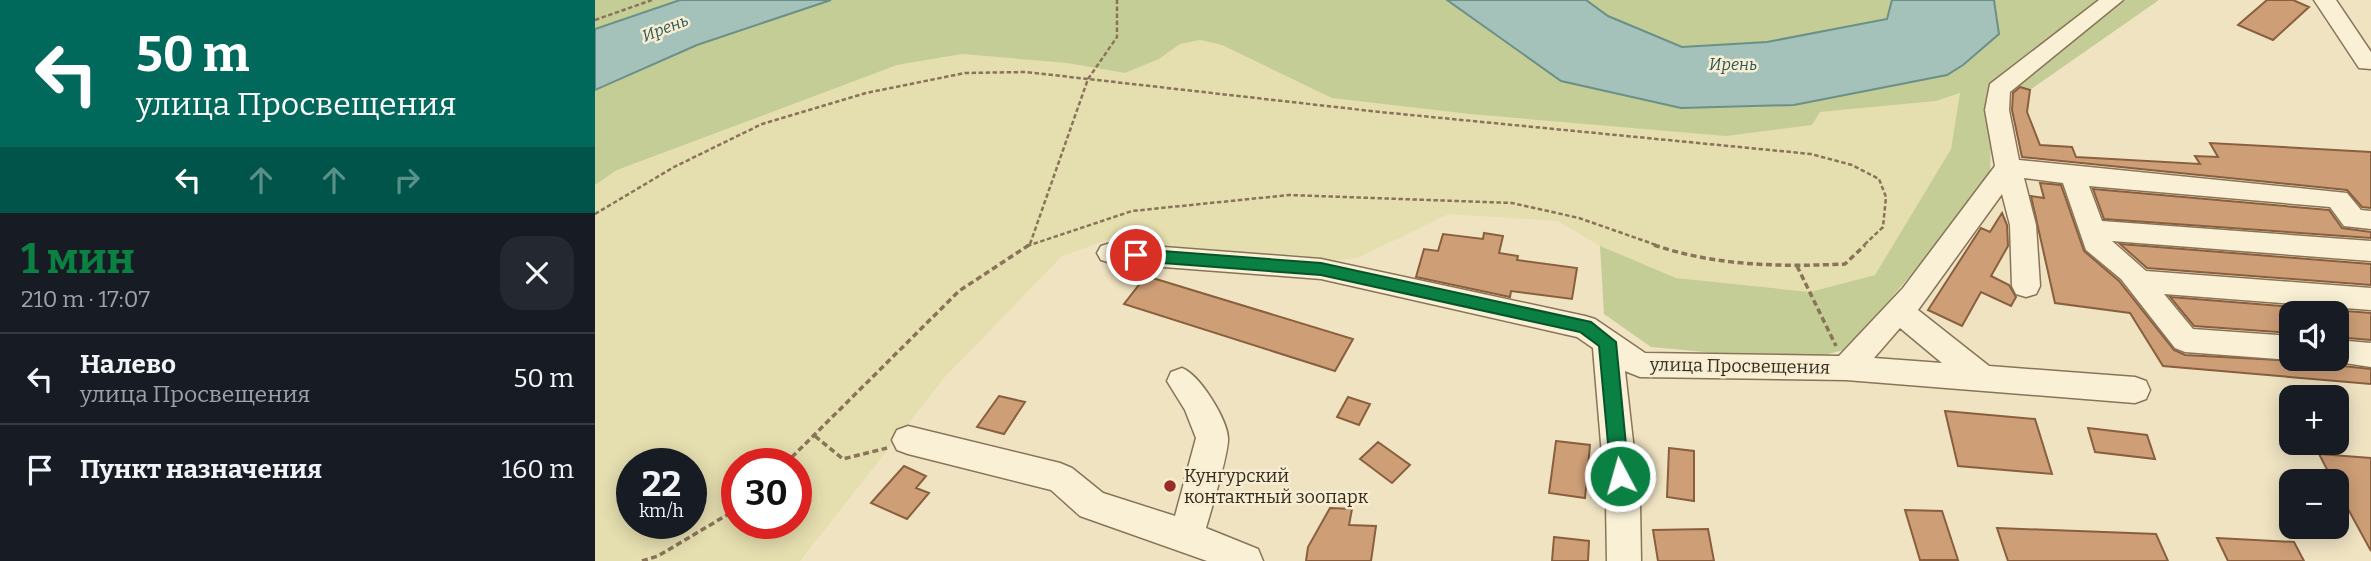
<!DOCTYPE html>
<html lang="ru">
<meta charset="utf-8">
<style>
:root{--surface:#171b24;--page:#242831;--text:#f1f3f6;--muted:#9ea1a6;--line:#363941;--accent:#0b8043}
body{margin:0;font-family:Bitter,serif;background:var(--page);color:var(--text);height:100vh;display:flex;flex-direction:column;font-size:26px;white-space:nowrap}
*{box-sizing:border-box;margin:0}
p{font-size:23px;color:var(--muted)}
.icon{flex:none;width:38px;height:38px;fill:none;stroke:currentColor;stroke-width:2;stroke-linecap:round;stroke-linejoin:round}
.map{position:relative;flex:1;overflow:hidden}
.details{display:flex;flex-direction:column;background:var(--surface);width:595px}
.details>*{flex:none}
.hud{background:#00695c;color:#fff;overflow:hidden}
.buttons{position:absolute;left:1684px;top:301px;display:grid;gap:14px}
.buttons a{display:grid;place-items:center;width:70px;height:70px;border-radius:14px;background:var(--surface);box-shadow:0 4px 18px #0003;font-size:35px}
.speed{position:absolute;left:21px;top:448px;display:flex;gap:14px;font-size:35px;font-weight:700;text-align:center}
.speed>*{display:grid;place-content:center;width:91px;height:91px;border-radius:50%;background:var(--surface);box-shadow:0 4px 18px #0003;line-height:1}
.speed small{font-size:18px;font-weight:400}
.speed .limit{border:10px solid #d22;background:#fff;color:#111}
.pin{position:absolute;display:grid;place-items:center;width:60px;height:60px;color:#fff;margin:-30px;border:4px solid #fff;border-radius:50%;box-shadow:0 2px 7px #0007}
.me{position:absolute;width:77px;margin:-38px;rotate:354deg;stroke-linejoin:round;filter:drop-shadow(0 0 5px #0008)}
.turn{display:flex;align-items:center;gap:24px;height:147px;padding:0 21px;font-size:32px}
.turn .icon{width:91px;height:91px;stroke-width:2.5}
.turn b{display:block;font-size:49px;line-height:60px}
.lanes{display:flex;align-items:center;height:66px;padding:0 21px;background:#0003;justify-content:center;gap:35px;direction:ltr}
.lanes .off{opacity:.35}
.round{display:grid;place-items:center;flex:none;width:74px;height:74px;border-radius:21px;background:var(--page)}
.overview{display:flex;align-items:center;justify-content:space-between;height:119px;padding:0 21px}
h1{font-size:42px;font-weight:700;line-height:52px;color:var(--accent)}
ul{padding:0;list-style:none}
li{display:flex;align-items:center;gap:21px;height:91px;padding:0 21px;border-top:2px solid var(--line)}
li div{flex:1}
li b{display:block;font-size:26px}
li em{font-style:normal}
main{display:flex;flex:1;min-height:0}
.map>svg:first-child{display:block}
.farmland{fill:#e5deaf;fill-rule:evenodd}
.green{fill:#c4cd96}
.water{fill:#a4c1ba;stroke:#6b9088;stroke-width:2}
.building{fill:#ce9f77;stroke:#895f3e;stroke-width:2}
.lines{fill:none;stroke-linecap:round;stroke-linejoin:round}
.minor-casing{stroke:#897459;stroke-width:3}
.path-far1{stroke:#897459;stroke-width:2.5;stroke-dasharray:4.5 2.5;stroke-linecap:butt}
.path{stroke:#897459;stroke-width:3.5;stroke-dasharray:6 3.5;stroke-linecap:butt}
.minor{fill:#f9f0d5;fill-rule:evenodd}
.route{fill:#0b8043;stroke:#07532c;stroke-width:2}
.poi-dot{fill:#992c27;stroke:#f6edd2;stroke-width:2.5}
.labels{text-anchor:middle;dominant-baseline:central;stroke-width:5;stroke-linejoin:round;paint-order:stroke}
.far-water-label{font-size:16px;font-style:italic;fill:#2c5858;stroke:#f6edd2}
.street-label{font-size:18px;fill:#382c1d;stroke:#f6edd2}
.poi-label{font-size:18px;fill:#382c1d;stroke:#f6edd2;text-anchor:start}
</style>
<main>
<section class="details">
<div class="hud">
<div class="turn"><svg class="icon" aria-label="left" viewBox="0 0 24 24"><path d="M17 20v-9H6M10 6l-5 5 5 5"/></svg><div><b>50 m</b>улица Просвещения</div></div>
<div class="lanes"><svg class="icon" aria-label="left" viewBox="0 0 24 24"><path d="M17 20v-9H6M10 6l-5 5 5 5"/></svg><svg class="icon off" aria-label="ahead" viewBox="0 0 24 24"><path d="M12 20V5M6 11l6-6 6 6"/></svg><svg class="icon off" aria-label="ahead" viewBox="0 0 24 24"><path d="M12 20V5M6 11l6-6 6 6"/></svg><svg class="icon off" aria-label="right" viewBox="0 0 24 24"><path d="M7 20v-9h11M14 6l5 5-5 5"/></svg></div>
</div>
<div class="overview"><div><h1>1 мин</h1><p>210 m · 17:07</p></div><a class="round"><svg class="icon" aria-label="close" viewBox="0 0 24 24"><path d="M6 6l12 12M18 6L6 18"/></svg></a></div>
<ul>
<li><svg class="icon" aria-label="left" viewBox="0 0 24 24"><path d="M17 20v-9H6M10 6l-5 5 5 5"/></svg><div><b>Налево</b><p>улица Просвещения</p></div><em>50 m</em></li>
<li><svg class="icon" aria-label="arrive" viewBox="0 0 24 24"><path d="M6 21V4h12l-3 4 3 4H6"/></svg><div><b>Пункт назначения</b></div><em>160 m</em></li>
</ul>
</section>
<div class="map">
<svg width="1776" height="561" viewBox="0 0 1776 561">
<rect width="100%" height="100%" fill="#efe3c2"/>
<path class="farmland" d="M605 40 627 45 1225 112 1341 101 1365 93 1356 149 1280 275 1215 292 1081 278 1019 254 963 221 854 214 762 258 693 266 517 238 466 257 349 378 205 561H0V185L22 170 302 65 367 54 472 63 530 73 564 59 585 44ZM37 464H96V523H37ZM142 464H201V523H142Z"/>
<path class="green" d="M0 0H85L0 29Z
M236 0H852L966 81 1086 108 1199 105 1352 75 1368 65 1404 34 1399 0H1507L1397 82 1395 181 1253 349 1205 361 1056 347 1009 314 1005 246 1081 278 1215 292 1280 275 1356 149 1365 93 1341 101 1225 112 1217 125 1131 136 875 114 737 98 627 45 605 40 585 44 564 59 530 73 472 63 367 54 302 65 22 170 0 185V90L102 45Z
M991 0H1297L1292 19 1172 42 1087 47 1013 16Z
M1530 0H1564L1435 90 1416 84Z"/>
<path class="water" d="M85 0H236L102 45 0 90V29Z
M852 0H991L1013 16 1087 47 1172 42 1292 19 1297 0H1399L1404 34 1368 65 1352 75 1199 105 1086 108 966 81Z"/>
<path class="building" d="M1672 0H1698L1714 7 1678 40 1643 25Z
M1425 87 1435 90 1432 112 1445 145 1477 147 1481 157 1605 164 1600 156 1623 157 1615 143 1776 152V208L1767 207 1752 190 1427 157 1417 110 1418 93Z
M1445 183 1466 185 1489 251 1524 281 1579 350 1590 355 1701 361 1776 369V384L1568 366 1535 313 1460 303 1436 196 1449 198Z
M1498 189 1734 210 1747 228 1776 232V238L1509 219Z
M1407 213 1412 225 1413 246 1396 276 1414 285 1421 297 1416 306 1386 292 1367 326 1333 310 1386 228 1395 232Z
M889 233 908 236 904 253 923 256 922 260 982 268 977 299 916 291 915 297 821 277 829 249 843 251 848 234 888 239Z
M1525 244 1776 264V285L1552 268Z
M551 276 758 339 740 371 529 304Z
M1575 297 1776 313V340L1741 337V313H1696V333L1599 326Z
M404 396 430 402 409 434 382 427Z
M753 397 775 404 764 425 742 417Z
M1350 411 1440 419 1457 474 1363 466Z
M1493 428 1552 435 1560 459 1500 452Z
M961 441 995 445 990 498 954 493Z
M783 442 815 465 797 483 765 459Z
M1074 448 1099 451V501L1072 497Z
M1724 454 1776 458V551L1741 487V481H1738Z
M309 466 331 476 321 488 334 493 312 519 276 503Z
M735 508 757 509 754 525 781 526 776 561H711L713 547Z
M1310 510 1347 511 1363 560H1325Z
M1402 528 1561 534 1573 561H1413Z
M1113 529 1119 561H1063L1058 530Z
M959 537 994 541 993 561H957Z
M1622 538 1699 542 1709 561H1633Z"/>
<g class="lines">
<g class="minor-casing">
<path id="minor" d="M1504 0H1528L1415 92 1414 110 1424 160 1752 193 1766 210 1776 211V229L1749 226 1735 207 1494 186 1507 221 1776 241V261L1517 241 1551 271 1776 288V310L1569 294 1598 329 1696 336V359H1699L1696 360 1590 352 1580 348 1526 279 1491 250 1468 183 1429 178 1441 225 1445 286 1441 294 1431 297 1421 294 1417 286 1415 225 1407 194 1323 310 1394 366 1540 377 1551 381 1555 390 1551 399 1540 403 1251 380 1045 377 1030 371 1045 503 1046 561H1012L1011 503 998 348 982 337 726 279 516 263 506 260 502 253 506 246 516 243 726 259 990 316 1000 319 1050 353 1244 356 1308 288 1400 166 1390 110 1395 84ZM1305 328 1347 363 1279 358Z
M1719 0H1741L1776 52V69L1764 68Z
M1741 340 1776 343V367L1730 360 1741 359Z
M587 368C605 375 632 419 633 438 634 453 616 510 611 528L663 549 668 561H612L485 516 456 490 313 454 302 450 297 440 302 430 313 426 465 463 477 468 508 493 580 516 601 438 590 410 572 381 576 372Z"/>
</g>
<path class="path-far1" d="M0 20 57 0
M0 214 79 167 167 124 271 93 370 73 431 72 785 112 1216 154 1257 165 1284 179 1291 197 1288 227 1268 246
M435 244 493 79 522 37V0
M432 246 537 211 694 195 917 203 984 218 1064 246"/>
<path class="path" d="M1059 245C1121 266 1185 267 1250 264L1270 245
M1202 266 1241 346
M220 436 248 459 292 448
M190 464 364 291 434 245
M47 561 63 556 142 509"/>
<use href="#minor" class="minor"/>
</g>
<path class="route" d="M541 249 726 263 996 322 1021 342 1034 476 1032 482 1025 484 1019 482 1016 476 1004 346 985 332 726 275 541 261 533 255Z"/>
<circle class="poi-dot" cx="575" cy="486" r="7"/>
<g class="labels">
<g class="far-water-label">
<text transform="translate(70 28) rotate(-21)">Ирень</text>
<text x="1138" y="64">Ирень</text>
</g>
<g class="street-label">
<text transform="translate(1145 366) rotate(1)">улица Просвещения</text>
</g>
<g class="poi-label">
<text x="589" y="476">Кунгурский<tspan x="589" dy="21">контактный зоопарк</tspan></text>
</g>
</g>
</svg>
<div class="buttons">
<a><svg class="icon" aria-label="sound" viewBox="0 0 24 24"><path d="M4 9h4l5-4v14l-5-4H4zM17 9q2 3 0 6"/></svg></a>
<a>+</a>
<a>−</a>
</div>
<div class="speed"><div>22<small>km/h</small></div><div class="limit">30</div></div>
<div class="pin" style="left:541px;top:255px;background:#d93025"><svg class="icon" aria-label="arrive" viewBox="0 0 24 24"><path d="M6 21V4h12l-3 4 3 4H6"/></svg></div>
<svg class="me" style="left:1025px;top:476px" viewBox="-20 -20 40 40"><circle r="17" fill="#0b8043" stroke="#fff" stroke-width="3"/><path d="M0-11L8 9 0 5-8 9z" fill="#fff"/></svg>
</div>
</main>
